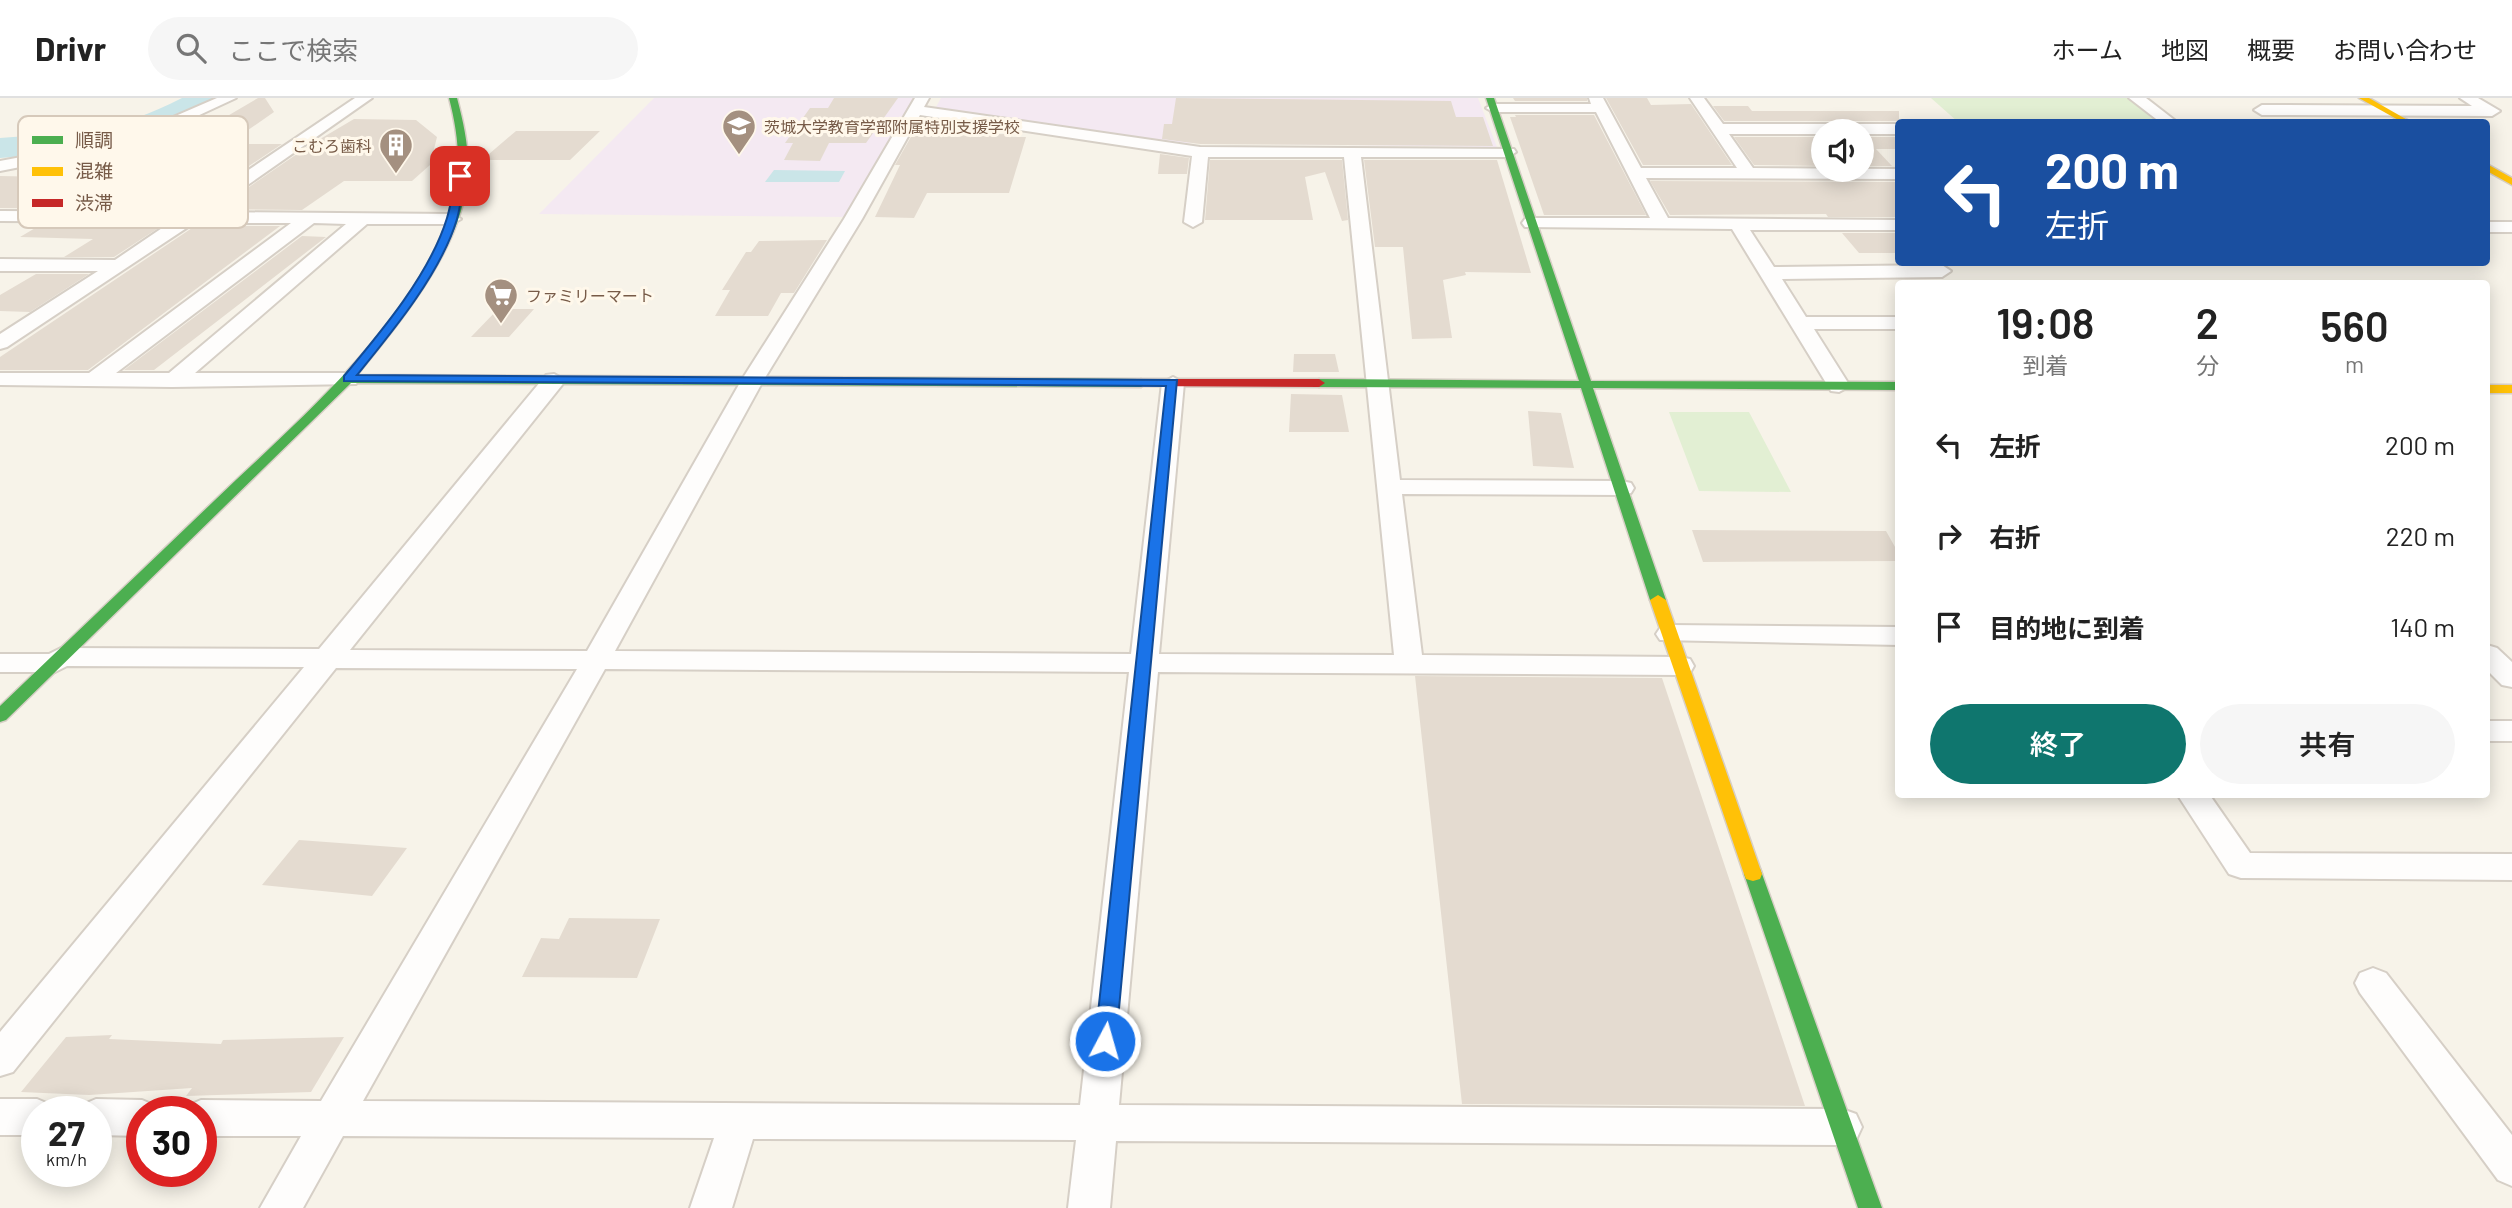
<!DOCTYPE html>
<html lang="ja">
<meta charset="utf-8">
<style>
:root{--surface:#fff;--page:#f6f6f6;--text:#222;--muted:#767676;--line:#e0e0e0;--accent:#0f766e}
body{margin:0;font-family:Barlow,"Noto Sans JP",sans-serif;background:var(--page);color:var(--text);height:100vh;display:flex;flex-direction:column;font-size:26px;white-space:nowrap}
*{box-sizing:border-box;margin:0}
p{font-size:23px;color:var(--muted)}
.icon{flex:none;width:38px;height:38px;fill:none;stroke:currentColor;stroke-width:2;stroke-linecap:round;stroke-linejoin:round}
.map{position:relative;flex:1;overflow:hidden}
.details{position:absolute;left:1895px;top:182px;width:595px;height:518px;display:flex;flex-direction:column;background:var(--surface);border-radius:7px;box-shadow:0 4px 18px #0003}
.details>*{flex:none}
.banner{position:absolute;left:1895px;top:21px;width:595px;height:147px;border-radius:7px;box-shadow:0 4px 18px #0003;background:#1a4fa0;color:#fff;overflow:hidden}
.controls{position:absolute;left:1811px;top:21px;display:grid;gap:14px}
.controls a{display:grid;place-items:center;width:63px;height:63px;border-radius:50%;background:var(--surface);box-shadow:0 4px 18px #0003;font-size:35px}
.speed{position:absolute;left:21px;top:998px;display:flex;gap:14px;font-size:35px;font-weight:700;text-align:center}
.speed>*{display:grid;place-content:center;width:91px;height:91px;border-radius:50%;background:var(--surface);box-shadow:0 4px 18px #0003;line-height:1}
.speed small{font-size:18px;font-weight:400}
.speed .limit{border:10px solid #d22;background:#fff;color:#111}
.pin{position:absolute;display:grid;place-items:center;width:60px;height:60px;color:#fff;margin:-30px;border-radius:14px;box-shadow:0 4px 10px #0006}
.me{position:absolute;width:77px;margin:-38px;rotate:6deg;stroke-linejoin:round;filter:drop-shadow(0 0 5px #0008)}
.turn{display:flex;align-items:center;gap:24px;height:147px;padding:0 35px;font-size:32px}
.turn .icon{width:91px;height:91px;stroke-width:2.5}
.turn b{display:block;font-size:49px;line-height:60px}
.eta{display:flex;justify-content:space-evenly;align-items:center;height:119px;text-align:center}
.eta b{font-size:42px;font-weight:600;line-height:49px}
.primary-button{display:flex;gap:14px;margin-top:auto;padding:14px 35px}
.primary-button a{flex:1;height:80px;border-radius:42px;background:var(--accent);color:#fff;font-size:28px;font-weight:600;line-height:80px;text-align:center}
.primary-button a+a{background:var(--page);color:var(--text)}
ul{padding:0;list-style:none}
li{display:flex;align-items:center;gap:21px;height:91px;padding:0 35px}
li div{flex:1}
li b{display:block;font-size:26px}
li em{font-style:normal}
header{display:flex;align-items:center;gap:42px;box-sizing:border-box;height:98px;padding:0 35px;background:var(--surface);border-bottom:2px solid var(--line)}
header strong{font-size:33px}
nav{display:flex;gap:38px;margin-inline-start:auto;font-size:24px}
.search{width:490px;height:63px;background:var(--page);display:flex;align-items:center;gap:18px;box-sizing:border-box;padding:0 24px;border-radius:38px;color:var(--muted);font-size:26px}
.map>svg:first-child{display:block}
.education{fill:#f4e9f2}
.green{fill:#e2efd3}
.water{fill:#cae5e8}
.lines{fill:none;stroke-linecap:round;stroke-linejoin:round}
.river{fill:#cae5e8;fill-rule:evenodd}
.building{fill:#e4dbd0}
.street-casing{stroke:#d6cfc6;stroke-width:4}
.fast-casing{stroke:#d7cfc6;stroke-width:3}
.slow-casing{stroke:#d7cfc6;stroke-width:3}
.jam-casing{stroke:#d7cfc6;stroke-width:3}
.street{fill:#fefdfc;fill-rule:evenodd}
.fast{fill:#4caf50;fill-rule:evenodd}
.slow{fill:#ffc107;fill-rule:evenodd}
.jam{fill:#c62828;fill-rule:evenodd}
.route{fill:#1a73e8;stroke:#114b97;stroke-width:2}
.labels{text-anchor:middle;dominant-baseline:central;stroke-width:6;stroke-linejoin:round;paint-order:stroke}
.far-poi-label{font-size:16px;fill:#775b48;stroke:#fff8eb;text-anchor:start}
.key{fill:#fff8eb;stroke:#d6c9ba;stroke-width:2}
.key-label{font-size:19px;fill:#775b48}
</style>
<header>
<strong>Drivr</strong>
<div class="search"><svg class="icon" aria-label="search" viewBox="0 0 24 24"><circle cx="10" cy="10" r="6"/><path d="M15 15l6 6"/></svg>ここで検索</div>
<nav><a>ホーム</a><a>地図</a><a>概要</a><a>お問い合わせ</a></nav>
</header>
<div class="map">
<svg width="2512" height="1110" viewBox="0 0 2512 1110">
<rect width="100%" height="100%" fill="#f7f3e9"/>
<path class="education" d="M654 0H914L845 119 539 116Z
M941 0H1478L1497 49 1184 45 935 11Z"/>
<path class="green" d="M1931 0H2130L2165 24H1958Z
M1669 314H1749L1791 394 1699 393Z"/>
<path class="water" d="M774 72 845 73 839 84H765Z"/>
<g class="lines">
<path class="river" d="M182 0H222C214 10 202 15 190 21 127 53 69 55 0 60V40C72 35 116 34 182 0Z"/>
</g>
<path class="building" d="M258 0H265L274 14 228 46H282L243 72 82 70 72 77 82 86 221 88 185 111 0 110V78L50 79 85 61 124 62 158 42 190 40Z
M834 0H898L866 45H829L820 63 784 62 793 45H785L810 10H828Z
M1176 0 1451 3 1456 19H1483L1493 48 1200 46 1162 41 1164 26H1172Z
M1513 0H1587V3H1515Z
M1606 0H1647L1651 7 1691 6 1732 67H1643Z
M1713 8H1748L1752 13H1899V23H1724Z
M1515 17H1594L1646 117H1544L1510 19H1516Z
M354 21 416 22 437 39 430 67 412 83H344L302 112 217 111 310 47Z
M516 33H600L570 62H482Z
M1013 36 1012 39H1026L1009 95H927L914 120 875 119 900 67H895L912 37Z
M1734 39H1824V68L1754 67Z
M1862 39H1899V51H1876L1892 68H1862Z
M1160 56 1189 60 1187 76H1158Z
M1210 62H1342L1348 122 1342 123 1325 74 1305 79 1313 122H1205Z
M1364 62H1497L1531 175 1465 174 1466 177 1443 182 1452 240 1412 241 1403 149H1375Z
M1650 83 1899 84V119H1828L1826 116 1670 117Z
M42 126 163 127 114 159H64L93 141 20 139Z
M195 128H280L88 272H0V259Z
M1842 135H1899V155H1859Z
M302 138 326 139 154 272H124Z
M827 142 794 195H781L768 218H715L730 192H722L746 154H751L759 143Z
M36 176H89L30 214 0 213V197Z
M498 211H534L509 239H471Z
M1294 256H1335L1339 274H1293Z
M1291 296 1342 297 1349 334H1289Z
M1528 313 1561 315 1574 370 1533 368Z
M1692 432 1886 433 1899 456V463L1703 464Z
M1415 578 1662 580 1805 1008 1462 1006Z
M299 742 407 750 372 798 262 787Z
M569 820 660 821 637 880 522 879 541 840 559 841Z
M112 937 109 941 221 946 223 942 344 939 311 994 186 998 192 990 89 997 21 994 66 939Z"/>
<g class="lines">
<g class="street-casing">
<path id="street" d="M217 0H236L137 46 0 73V63L127 39Z
M355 0H372L209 114 452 116 461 121 452 126H367L195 275H348L356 276 359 281 356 286 172 289 0 287V275H89L291 125H194L7 249 0 251V236L98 173H0V161L115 162 171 124 0 123V113L186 114 230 85 82 83 74 78 82 73 244 75ZM314 125 346 126 169 275H116Z
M915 0H929L924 9 1200 49 1514 51 1516 54 1508 59H1361L1400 382 1622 383 1631 385 1634 390 1631 395 1622 397 1402 396 1422 557 1680 559 1690 561 1694 568 1690 575 1680 577 1158 574 1119 1007 1842 1011 1856 1016 1862 1029 1856 1042 1842 1047 1116 1043 1110 1110H1068L1076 1042 753 1041 732 1110H690L714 1040 343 1038 303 1110H260L301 1038H201V1013H185L187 1008 201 1002 321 1003 577 571 336 570 13 974 0 978V934L304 569 67 568 55 574H0V556H49L61 550 319 551 546 277 554 276 565 282 562 287 350 552 587 553 741 283 844 121ZM920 17 1192 58 1184 124 1193 129 1202 124 1208 59H1344L1394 557 1159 556 1184 285 1173 279 1162 285 1131 556 615 553 763 283 862 121ZM605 571 1129 574 1080 1007 363 1003Z
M1589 0H1603L1641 70H1737L1690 0H1704L1723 26H1899V36H1729L1753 70 1899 71V81L1646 80 1668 120 1899 122V132H1750L1774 169 1942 167 1951 173 1942 179 1782 181 1806 219H1899V231H1814L1850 288 1839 294 1831 293 1732 131 1525 129 1522 125 1525 121 1531 120H1650L1596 14H1493L1486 10 1493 6H1591Z
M2129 0H2146L2177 24H2160Z
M2460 0H2478L2500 13 2492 18 2262 17 2254 12 2262 7 2472 8Z
M2487 124H2512V134H2487Z
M1670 527 1899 529V547L1660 542 1656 536 1660 530Z
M2487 547 2497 550 2512 564V589L2502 587 2487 572Z
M2487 623H2512V643H2487Z
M2177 696H2209L2250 755 2512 756V782L2241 780 2229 776Z
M2373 870 2386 875 2512 1037V1088L2498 1082 2360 895 2355 885 2360 875Z
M0 1001H37L51 1007 54 1013H37V1037H0Z
M96 1001 142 1002 156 1008 158 1013H142V1038L96 1037V1013H79L82 1007Z"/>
</g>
<g class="fast-casing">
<path id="fast" d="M449 0H457C463 23 468 44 468 68 468 144 402 221 357 277L1141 281 1147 285 1141 289 351 285 6 622 0 624V608C71 540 143 471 214 403 296 324 423 218 453 104 462 69 458 35 449 0Z
M1486 0H1494L1591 283 1899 284V292L1593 290 1666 502 1663 505 1658 507 1650 502 1581 290 1319 289 1313 285 1319 281 1579 283Z
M1753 769 1760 771 1762 776 1882 1110H1858L1744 776 1746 771Z"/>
</g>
<g class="slow-casing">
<path id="slow" d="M2359 0H2369L2411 24H2402Z
M2487 66 2512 80V87L2487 73Z
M2487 287H2512V295H2487Z
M1658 497 1666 502 1762 776 1760 781 1753 783 1746 781 1744 776 1650 502Z"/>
</g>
<g class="jam-casing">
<path id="jam" d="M1141 281H1319L1325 285 1319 289 1137 288 1135 285Z"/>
</g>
<use href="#street" class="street"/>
<use href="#fast" class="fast"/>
<use href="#slow" class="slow"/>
<use href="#jam" class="jam"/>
</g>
<path class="route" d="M460 75 465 78C462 92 461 107 457 121 441 175 393 233 357 277L1177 282 1116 943 1113 950 1105 952 1098 950 1095 943 1166 288 344 283V278C381 234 430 176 447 120 451 107 453 92 456 78Z"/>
<defs>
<g id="school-pin" transform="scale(1.75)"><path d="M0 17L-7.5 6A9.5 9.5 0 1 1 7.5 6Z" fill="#a49080" stroke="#fff8eb"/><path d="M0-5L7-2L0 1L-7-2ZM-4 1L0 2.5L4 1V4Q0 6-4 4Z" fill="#fff"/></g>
<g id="building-pin" transform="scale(1.75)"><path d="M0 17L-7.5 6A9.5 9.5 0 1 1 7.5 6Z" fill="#a49080" stroke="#fff8eb"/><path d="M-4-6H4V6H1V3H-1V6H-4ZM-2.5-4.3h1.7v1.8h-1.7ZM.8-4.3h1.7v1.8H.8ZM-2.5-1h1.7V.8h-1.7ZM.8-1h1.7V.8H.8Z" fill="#fff"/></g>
<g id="supermarket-pin" transform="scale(1.75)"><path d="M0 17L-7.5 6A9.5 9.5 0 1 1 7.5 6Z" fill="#a49080" stroke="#fff8eb"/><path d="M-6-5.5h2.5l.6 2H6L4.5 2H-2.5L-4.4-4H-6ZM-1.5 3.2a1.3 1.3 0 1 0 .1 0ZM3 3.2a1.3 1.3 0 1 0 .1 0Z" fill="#fff"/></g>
</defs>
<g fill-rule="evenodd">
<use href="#school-pin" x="739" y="28"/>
<use href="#building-pin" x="396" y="47"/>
<use href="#supermarket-pin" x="501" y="197"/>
</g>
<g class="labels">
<g class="far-poi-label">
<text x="764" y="28">茨城大学教育学部附属特別支援学校</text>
<text x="372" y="47" text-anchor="end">こむろ歯科</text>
<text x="526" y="197">ファミリーマート</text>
</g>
</g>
<rect x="18" y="18" width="230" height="112" rx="10" class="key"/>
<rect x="32" y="38" width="31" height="8" fill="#4caf50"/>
<rect x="32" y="69" width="31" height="9" fill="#ffc107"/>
<rect x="32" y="101" width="31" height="8" fill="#c62828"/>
<g class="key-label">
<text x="75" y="49">順調</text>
<text x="75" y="80">混雑</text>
<text x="75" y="112">渋滞</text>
</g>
</svg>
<div class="controls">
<a><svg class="icon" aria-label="sound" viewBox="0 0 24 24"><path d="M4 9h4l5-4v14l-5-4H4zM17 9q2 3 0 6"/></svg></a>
</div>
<div class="speed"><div>27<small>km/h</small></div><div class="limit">30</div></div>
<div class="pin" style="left:460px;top:78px;background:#d93025"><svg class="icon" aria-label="arrive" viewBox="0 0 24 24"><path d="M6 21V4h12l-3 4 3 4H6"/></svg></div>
<svg class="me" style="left:1105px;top:943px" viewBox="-20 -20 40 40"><circle r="17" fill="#1a73e8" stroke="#fff" stroke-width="3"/><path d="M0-11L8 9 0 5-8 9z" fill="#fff"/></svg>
<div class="banner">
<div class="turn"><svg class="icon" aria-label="left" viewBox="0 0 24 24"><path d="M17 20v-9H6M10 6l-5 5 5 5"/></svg><div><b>200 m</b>左折</div></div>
</div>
<section class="details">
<div class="eta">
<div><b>19:08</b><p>到着</p></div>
<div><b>2</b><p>分</p></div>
<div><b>560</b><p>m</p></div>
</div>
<ul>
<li><svg class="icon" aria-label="left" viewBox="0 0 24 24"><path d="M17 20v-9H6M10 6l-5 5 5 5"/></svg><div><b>左折</b></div><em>200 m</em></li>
<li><svg class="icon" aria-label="right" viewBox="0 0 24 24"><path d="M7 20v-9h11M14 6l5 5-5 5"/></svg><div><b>右折</b></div><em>220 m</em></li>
<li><svg class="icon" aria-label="arrive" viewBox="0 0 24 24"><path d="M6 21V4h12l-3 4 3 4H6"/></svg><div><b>目的地に到着</b></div><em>140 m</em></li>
</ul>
<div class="primary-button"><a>終了</a><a>共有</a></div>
</section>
</div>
